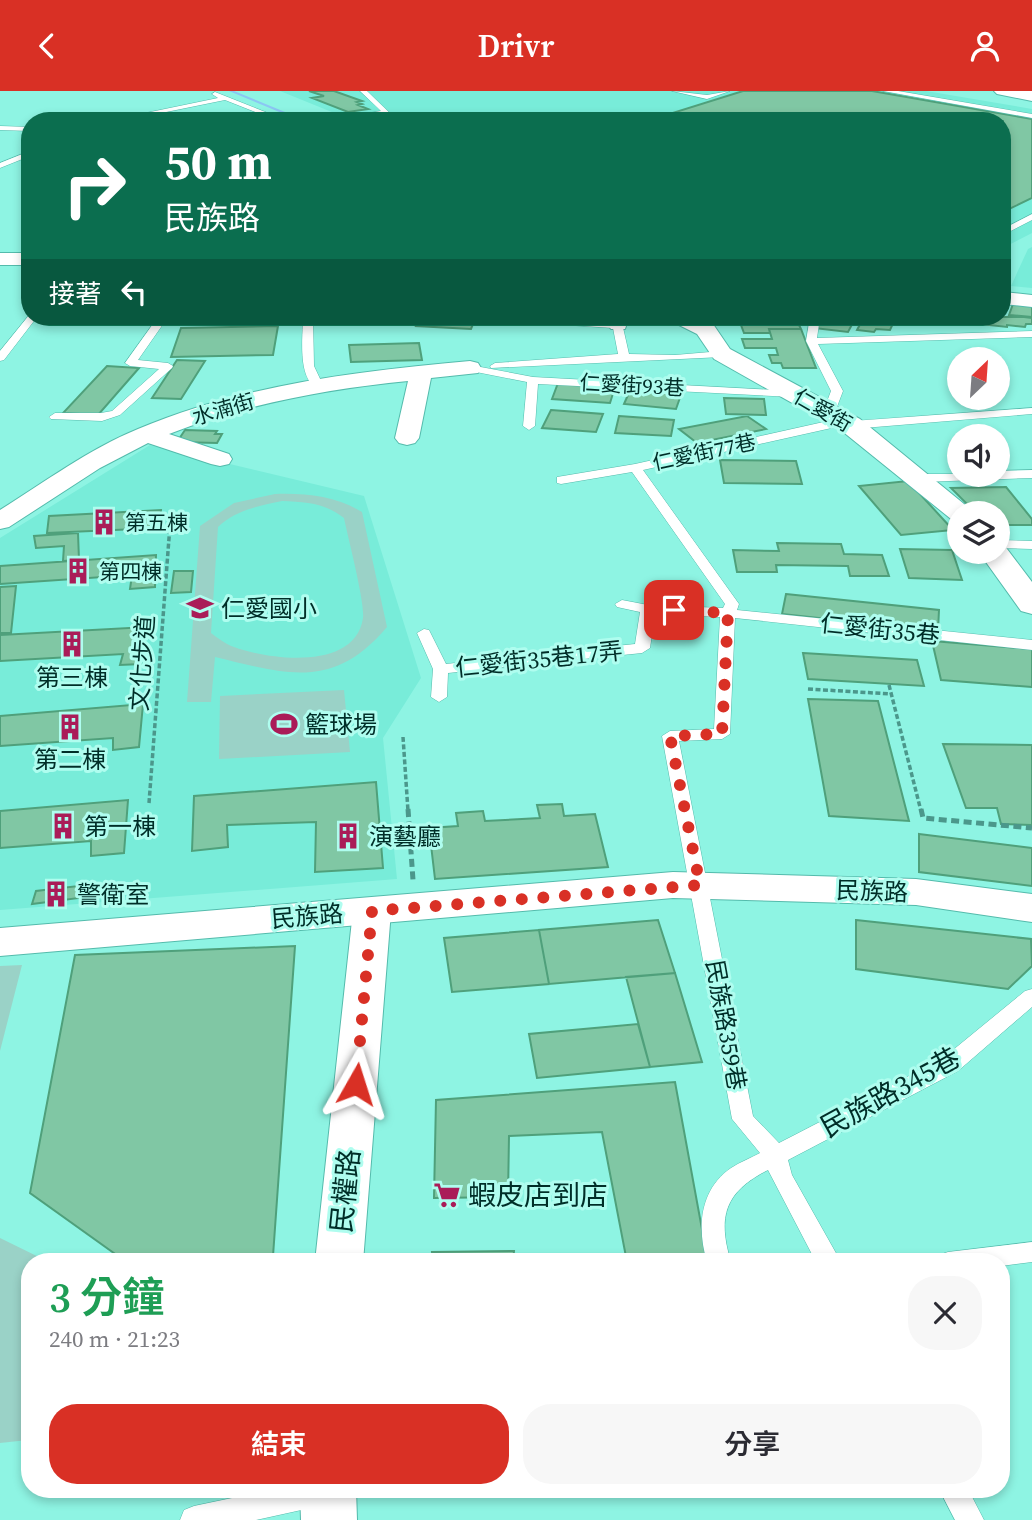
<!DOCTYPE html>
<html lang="zh-TW">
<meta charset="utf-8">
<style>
:root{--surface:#fff;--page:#f7f7f7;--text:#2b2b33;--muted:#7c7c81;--accent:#d93025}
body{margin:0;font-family:"Source Serif 4","Noto Sans TC",serif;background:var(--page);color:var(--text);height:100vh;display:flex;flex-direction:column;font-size:26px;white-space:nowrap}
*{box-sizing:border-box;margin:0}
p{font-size:23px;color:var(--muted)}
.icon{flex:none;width:38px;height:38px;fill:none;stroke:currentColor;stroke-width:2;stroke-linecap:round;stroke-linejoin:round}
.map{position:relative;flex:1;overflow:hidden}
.details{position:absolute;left:21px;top:1162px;width:989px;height:245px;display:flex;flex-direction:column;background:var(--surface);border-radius:28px;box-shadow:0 4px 10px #0003}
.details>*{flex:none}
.hud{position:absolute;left:21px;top:21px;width:990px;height:214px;border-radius:28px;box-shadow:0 4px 10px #0003;background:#0b6e4f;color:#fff;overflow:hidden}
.needle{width:46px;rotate:25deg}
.buttons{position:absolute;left:947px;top:256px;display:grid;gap:14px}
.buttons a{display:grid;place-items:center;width:63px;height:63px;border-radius:50%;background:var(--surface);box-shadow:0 4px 10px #0003;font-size:35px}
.pin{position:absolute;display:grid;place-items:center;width:60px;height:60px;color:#fff;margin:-30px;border-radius:14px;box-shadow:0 4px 10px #0006}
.me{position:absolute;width:77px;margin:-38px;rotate:6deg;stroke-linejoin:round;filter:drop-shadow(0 0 5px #0008)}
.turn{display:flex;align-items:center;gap:24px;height:147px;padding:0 28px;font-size:32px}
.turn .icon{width:91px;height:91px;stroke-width:2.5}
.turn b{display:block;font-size:49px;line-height:60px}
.then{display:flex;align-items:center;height:66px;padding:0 28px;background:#0003;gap:14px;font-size:26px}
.round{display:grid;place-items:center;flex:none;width:74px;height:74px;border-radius:28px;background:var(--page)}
.headline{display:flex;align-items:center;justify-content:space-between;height:119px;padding:0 28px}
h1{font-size:42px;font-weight:600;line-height:52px;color:#1e9e55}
.button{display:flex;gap:14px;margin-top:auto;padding:14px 28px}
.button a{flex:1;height:80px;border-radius:28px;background:var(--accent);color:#fff;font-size:28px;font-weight:600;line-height:80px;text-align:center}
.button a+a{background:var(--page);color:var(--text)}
header{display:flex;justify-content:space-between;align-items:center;height:91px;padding:0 28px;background:var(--accent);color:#fff;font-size:32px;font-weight:600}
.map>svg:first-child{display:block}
.built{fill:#78ecd9}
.green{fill:#9ad2c7;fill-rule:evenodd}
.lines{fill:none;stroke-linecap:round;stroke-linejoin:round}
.stream{fill:#8bc6f3;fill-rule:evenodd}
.building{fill:#80c7a4;stroke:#4fa07b;stroke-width:2}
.lane-casing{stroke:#54bbac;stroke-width:1}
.street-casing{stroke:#54bbac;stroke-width:2}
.secondary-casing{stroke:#54bbac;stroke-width:2}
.path-far1{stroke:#4b978b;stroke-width:3.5;stroke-dasharray:5 2.5;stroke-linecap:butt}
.path{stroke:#4b978b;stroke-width:5;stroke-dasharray:8 4.5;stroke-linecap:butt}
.lane{fill:#fff;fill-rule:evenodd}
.street{fill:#fff;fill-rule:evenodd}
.secondary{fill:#fff;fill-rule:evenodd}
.route{stroke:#d93025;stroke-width:12;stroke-dasharray:0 21.6}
.labels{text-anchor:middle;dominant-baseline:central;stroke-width:6;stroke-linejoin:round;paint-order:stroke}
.far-street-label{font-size:21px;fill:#002e28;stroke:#affdef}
.far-poi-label{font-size:21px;fill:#002e28;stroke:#affdef;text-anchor:start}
.poi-label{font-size:24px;fill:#002e28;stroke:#affdef;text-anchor:start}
.street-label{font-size:24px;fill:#002e28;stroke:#affdef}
.near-street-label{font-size:28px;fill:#002e28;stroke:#affdef}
.near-poi-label{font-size:28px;fill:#002e28;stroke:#affdef;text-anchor:start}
</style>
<header><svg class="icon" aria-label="back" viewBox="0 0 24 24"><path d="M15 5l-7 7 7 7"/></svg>Drivr<svg class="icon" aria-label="person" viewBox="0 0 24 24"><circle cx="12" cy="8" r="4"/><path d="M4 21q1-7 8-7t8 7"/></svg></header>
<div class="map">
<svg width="1032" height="1429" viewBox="0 0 1032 1429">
<rect width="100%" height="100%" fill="#8ef4e3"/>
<path class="built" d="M280 0H926L1032 18V142L1003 157V30H354Z
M1032 156V197L1011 195 1028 158Z
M150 354 364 405 421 587 383 647 397 788 0 819V447Z"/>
<path class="green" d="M275 403C306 402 335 405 362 421L387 536C333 600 286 583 215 566L211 611H187L200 435 234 412ZM282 410C306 411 325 412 344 427 348 447 365 511 363 527 355 580 270 569 234 556 225 553 218 547 211 542L218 436C236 419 258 415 282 410Z
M344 599 350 661 219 668 220 605Z
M22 874 0 960V875Z
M0 1147 49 1171H30L28 1349 0 1352Z"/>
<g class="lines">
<path class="stream" d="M229 0H234L307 30H301Z"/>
</g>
<path class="building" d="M309 0H334L362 10 357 11 362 13 358 14 368 18 348 21 312 7 324 5Z
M743 0H872L1032 28V107L1003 121V30H692L666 24Z
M666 24 692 30H650Z
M1013 213 1032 215V226L1009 224Z
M420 226H476L471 238 416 235Z
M741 226H795L801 238H769L770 242H744L741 234H767L765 229H742Z
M821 226H856L848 241 814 237Z
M864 226H896L890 239 876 238 874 241 857 239Z
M952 226H1024L1032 227V233H1026L1025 236 1007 234V236L951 230Z
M278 235 273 264 171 266 181 237Z
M769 238H801L816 277H783L781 272H772L769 264H778L776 257H745L742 248H772Z
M419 252 422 269 351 271 349 254Z
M177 269 205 270 181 308 152 307Z
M107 275 139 277 98 324 63 322Z
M558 292 615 296 610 312 552 308Z
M631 297 682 301 676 318 624 313Z
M724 307 764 308 766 324 726 323Z
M551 319 603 323 596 341 542 337Z
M619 325 674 329 671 345 615 342Z
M747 325 766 338 697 352 679 338Z
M185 339 217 340 215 343H222L217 352 177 351Z
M720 369 796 370 802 393 724 392Z
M908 390 953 439 901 444 859 395Z
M1006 396 1032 428V434H998V422H976L951 397Z
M161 419 159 437 47 442 49 425Z
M78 442 79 469 63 470 64 455 36 457 34 445Z
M777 452 841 453 844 463 882 464 889 485H850L848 475 776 474 777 481H737L733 459 779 460Z
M900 458 952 459 962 489 909 487Z
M156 464 155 496 130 498 132 484 0 493V475Z
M174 480H193L191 501 171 502Z
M16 495 11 542H0V496Z
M786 503 939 519 938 540 782 523Z
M147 536 141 573 120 574 123 563 0 570V544Z
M932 550 1032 558V596L941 589Z
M803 562 917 569 924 595 808 588Z
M808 608 878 610 909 730 829 725Z
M143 613 139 656 113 659V647L0 655V625Z
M943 653 1032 654V734L1001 733 997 717H966Z
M376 691 383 777 315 781 316 731 227 734 228 756 192 760 194 705Z
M128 709 124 762 91 765V750L0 757V720Z
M562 713 564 725 595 723 608 776 435 788 429 737 458 735 456 722 483 720 485 730 540 727 537 714Z
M919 743 1032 757V795L919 781Z
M78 795 79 807 32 813 36 800Z
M658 829 675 882 549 893 539 839Z
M856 829 1031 848 1032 875 1008 898 856 878Z
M539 839 549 893 452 901 444 847Z
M295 855 273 1165 125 1170 30 1102 75 864Z
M675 882 702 971 650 976 626 886Z
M638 933 650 976 537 987 529 943Z
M675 991 708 1171H627L602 1041 509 1045 508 1106 434 1107 436 1009Z
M514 1160 513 1171H433L432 1161Z"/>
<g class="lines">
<g class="lane-casing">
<path id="lane" d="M360 0H367L398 30H391L384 24 357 28V24L381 20Z
M672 0 707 4 730 0 707 8Z
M883 0H898L1032 23V27Z
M215 1 288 30H278L225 9 122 30H107L218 7 212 3Z
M657 22 660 26 636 30V28Z
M152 26 191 28 194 30H149Z
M0 35 30 36V40L0 39Z
M30 60V65L0 77V72Z
M27 77H30V84L26 82Z
M1032 123V129L1003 144V138Z
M30 223V226H37L4 269 0 270V260Z
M158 226H168L138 269 168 272 173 275 172 277 120 324 102 330 51 328 49 326 55 322H101L112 320 159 278 130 275 125 272Z
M303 226H313L314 275 323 294 317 297C297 287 303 245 303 226Z
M810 226H820L817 247 1032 240V246L818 253 843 300 835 321 829 324 823 321 831 300 806 250Z
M558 228 622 232 629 263 675 264 722 260 727 263 722 266 491 277 490 275 495 272 618 263 613 237 554 233 553 231Z
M470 274 533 286 794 300 800 303 794 306 538 293 535 335 529 339 523 335 527 291 466 279 465 277Z
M1032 317V323L851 338 845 334 643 379 739 513 737 519 1032 549V559L735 527 730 643 722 648 679 650 753 1025 779 1052 942 968 1025 900 1032 898V916L958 980 788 1069 792 1084 841 1171H816L768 1079C725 1101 717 1125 731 1171H707C697 1138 699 1099 731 1077 740 1071 751 1067 760 1062L732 1028 662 645 670 640 714 638 720 526 655 523 650 557 642 562 448 582 447 606 439 611 431 606 433 578 417 542 424 538 429 539 446 573 635 553 640 521 617 516 615 513 622 509 648 514 723 517 725 513 632 381 561 393 557 392V386L635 373 846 326 852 330Z
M1032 379V387L922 391 916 387 922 383H998V380Z
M998 449 1032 450V458L998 457Z
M1032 1151V1171L1001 1175V1171H936L939 1164 948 1161Z
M275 1398H337L338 1401 334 1410 324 1414 256 1429H180L184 1419 194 1415Z
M939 1398H968L984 1429H955Z"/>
</g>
<g class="street-casing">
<path id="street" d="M1003 201 1032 204V216L1003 213Z
M609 226H629L625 238H611L608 234Z
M470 270 478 272 481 277 478 282 431 287 419 347 415 352 407 354 399 352 395 347 408 290C326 298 246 313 169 343L229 363 232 368 229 373 220 375 211 373 148 352 100 377 9 436 0 438V419C45 391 89 358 138 338 242 294 358 280 470 270Z
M372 807 385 811 391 820 363 1171H315L353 820 359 811Z
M300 1398H356L357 1429H301Z"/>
</g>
<g class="secondary-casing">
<path id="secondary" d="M994 0H1032V10L997 3Z
M0 162H30V174H0Z
M670 226H698L713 233 730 258 860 328 975 422H959V430L951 428 842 340 714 268 697 243 673 231Z
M998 452 1004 454 1032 491V523L1021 520 978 460H998Z
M673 781 916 788 1032 803V831L916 814 673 807 0 865V837Z"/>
</g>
<path class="path-far1" d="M889 594 921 720
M808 598 891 603
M403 646 408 720
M149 712 170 434"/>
<path class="path" d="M408 718 413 789
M921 718 923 727 1032 737"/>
<use href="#lane" class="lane"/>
<use href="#street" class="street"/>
<use href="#secondary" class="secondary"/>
</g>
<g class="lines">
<path class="route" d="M356 993 372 820 700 794 670 645 722 643 728 522 674 519"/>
</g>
<defs>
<g id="building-bare" transform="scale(2.1)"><path d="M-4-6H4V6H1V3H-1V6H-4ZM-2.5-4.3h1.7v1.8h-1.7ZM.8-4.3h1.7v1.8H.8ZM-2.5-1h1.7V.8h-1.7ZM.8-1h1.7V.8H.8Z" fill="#aa1c58" stroke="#affdef" stroke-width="2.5" paint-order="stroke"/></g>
<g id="school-bare" transform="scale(2.1)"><path d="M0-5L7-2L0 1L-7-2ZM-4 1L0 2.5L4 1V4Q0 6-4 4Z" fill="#aa1c58" stroke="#affdef" stroke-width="2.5" paint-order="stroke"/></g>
<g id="stadium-bare" transform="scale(2.1)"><path d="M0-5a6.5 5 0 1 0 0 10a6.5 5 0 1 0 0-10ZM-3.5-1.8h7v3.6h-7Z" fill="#aa1c58" stroke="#affdef" stroke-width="2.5" paint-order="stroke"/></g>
<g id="supermarket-bare" transform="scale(2.1)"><path d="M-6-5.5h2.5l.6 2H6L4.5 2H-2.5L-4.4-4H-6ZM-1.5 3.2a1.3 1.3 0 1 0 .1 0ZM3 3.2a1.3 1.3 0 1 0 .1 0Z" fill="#aa1c58" stroke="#affdef" stroke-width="2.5" paint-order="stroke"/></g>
</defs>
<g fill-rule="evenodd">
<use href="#building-bare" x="104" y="431"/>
<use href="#building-bare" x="78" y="480"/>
<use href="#school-bare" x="200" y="517"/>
<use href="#building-bare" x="72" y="553"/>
<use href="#stadium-bare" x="284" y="633"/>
<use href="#building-bare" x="70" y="636"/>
<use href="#building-bare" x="63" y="735"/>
<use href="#building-bare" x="348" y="745"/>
<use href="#building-bare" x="56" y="803"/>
<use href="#supermarket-bare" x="447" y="1104"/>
</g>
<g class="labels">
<g class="far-street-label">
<text transform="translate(632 294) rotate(3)">仁愛街93巷</text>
<text transform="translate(223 318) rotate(-16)">水湳街</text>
<text transform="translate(823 319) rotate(30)">仁愛街</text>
<text transform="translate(704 361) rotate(-12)">仁愛街77巷</text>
</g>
<g class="far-poi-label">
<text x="125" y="431">第五棟</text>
<text x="99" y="480">第四棟</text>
</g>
<g class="poi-label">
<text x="221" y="517">仁愛國小</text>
<text x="72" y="586" text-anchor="middle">第三棟</text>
<text x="305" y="633">籃球場</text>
<text x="70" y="668" text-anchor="middle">第二棟</text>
<text x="84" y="735">第一棟</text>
<text x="369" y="745">演藝廳</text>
<text x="77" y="803">警衛室</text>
</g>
<g class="street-label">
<text transform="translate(880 538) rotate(6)">仁愛街35巷</text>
<text transform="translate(539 568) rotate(-6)">仁愛街35巷17弄</text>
<text transform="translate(142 572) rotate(-86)">文化步道</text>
<text transform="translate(872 800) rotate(2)">民族路</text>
<text transform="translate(307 825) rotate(-5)">民族路</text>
<text transform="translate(726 934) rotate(80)">民族路359巷</text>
</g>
<g class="near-street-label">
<text transform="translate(890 1001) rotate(-29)">民族路345巷</text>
<text transform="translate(345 1100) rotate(-84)">民權路</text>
</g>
<g class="near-poi-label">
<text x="468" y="1104">蝦皮店到店</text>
</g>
</g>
</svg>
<div class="buttons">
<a><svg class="needle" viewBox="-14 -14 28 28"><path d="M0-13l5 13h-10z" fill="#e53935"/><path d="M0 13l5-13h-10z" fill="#7c7c81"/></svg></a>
<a><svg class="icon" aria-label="sound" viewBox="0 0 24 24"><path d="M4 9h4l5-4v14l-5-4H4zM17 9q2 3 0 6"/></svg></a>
<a><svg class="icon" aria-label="layers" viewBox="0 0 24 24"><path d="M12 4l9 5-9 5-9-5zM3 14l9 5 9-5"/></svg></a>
</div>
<div class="pin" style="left:674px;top:519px;background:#d93025"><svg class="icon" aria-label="arrive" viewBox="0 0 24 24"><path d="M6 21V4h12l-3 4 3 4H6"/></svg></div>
<svg class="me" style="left:356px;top:993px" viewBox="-20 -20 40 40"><path d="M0-17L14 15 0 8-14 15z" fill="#d93025" stroke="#fff" stroke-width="4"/></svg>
<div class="hud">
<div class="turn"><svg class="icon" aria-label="right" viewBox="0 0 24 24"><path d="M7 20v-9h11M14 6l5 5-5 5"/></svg><div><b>50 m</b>民族路</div></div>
<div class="then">接著<svg class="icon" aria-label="left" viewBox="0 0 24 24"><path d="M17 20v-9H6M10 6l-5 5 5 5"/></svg></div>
</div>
<section class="details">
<div class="headline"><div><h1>3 分鐘</h1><p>240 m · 21:23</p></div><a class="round"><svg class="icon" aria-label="close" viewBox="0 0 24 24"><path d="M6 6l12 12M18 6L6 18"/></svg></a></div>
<div class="button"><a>結束</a><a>分享</a></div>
</section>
</div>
